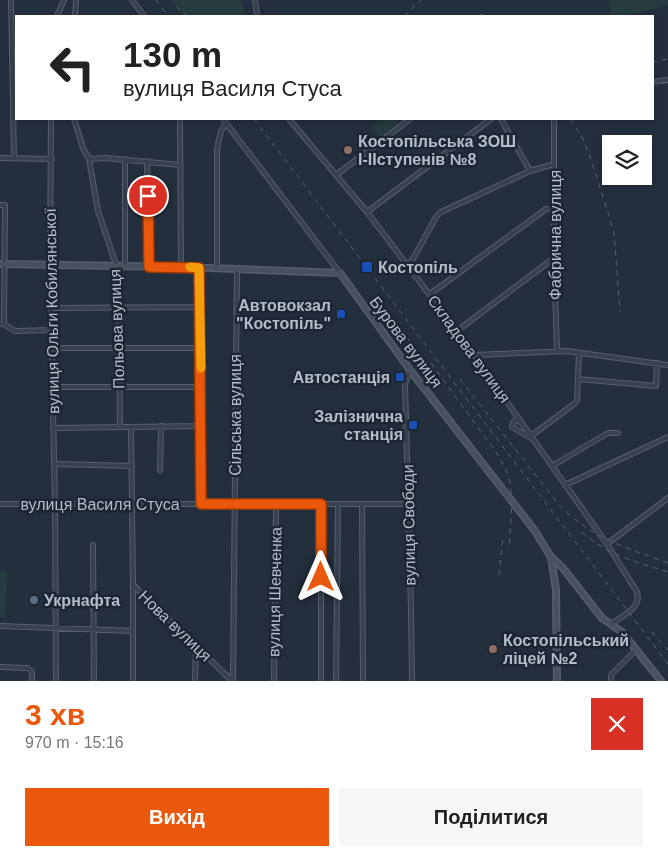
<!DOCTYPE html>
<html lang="uk">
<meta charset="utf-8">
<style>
:root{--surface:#fff;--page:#f6f6f6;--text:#222;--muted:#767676;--accent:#ea580c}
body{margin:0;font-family:Helvetica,sans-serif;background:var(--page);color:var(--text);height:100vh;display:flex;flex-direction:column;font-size:19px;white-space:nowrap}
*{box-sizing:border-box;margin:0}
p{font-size:16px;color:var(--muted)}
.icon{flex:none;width:28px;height:28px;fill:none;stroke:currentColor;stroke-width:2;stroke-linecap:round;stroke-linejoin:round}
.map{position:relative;height:681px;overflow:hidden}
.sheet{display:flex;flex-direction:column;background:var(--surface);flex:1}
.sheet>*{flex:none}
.hud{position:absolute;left:15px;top:15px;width:639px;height:105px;border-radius:0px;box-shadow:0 2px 8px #0003;background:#fff;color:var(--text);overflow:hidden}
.buttons{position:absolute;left:602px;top:135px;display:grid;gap:10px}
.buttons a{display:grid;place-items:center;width:50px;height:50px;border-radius:0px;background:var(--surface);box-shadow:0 2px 8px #0003;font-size:25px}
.pin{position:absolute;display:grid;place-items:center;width:42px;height:42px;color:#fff;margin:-21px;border:2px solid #fff;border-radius:50%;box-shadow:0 1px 5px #0007}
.me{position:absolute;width:55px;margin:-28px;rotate:0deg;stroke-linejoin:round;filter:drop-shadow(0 0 4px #0008)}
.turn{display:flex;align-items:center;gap:18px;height:105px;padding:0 25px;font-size:22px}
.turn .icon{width:65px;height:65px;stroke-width:2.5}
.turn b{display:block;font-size:35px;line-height:42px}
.round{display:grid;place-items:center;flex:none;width:52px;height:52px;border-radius:0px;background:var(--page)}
.head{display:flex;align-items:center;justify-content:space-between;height:85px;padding:0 25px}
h1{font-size:30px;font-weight:800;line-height:38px;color:var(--accent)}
.cta{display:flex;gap:10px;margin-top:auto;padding:10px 25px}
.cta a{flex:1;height:58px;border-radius:0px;background:var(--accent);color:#fff;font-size:20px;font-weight:800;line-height:58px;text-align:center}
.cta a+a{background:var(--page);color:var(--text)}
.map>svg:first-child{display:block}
.green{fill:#263c3f}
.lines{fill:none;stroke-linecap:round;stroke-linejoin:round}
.street-casing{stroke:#565f6c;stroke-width:6}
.secondary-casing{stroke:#565f6c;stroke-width:8}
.street{stroke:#38414e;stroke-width:4}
.secondary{stroke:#465061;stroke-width:5}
.rail{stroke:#5a6575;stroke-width:1;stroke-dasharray:5 5;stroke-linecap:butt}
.route-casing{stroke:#983908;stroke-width:12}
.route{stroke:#ea580c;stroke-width:9}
.slow{stroke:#f59e0b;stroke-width:9}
.education-dot{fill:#8d6e63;stroke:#1d2633;stroke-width:2}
.transit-dot{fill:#1a4fb4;stroke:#1d2633;stroke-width:2}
.service-dot{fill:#5c6f8a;stroke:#1d2633;stroke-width:2}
.labels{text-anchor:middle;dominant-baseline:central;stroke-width:5;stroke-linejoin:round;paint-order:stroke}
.poi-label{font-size:16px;font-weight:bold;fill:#b4bcc9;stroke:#1d2633;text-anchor:start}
.street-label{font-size:16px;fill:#b4bcc9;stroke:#1d2633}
</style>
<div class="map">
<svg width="668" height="681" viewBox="0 0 668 681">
<rect width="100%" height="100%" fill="#242f3e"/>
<path class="green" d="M171 0H241L244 13 250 16H184Z
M609 0H668V5L626 16H611Z
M382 119H395L398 123 379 137 372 126Z
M0 571H7L5 618 0 617Z"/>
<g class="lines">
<g class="street-casing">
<path id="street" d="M11 0 14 158
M132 0 144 16
M255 0 257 16
M57 16 64 0
M75 16 76 0
M652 82 668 80
M51 119 50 265 55 504 56 681
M74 119 83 148 89 159 98 211 117 267 119 307 120 427
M180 119 181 267
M223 119 340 273
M289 119 367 212 457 331 607 544 637 592C642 608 622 616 611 624
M501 119 530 171
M554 119V258L557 351
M0 158 52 159
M89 159 106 158 180 165
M125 159V267
M147 161 149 267
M336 175 410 119
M0 205H5L4 324
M367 212 491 119
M409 266 436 217 441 212 530 171 554 164
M199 268 201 504
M217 269V149L221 131 226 123
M430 294 546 209 554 208
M51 308 200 307
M0 324H4L15 331 52 330
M457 331 554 258
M52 348H200
M474 355 567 351 668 365
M410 370 405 384 411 609 412 681
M578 379 656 386 657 363
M53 387H201
M520 422 516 420 514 421 512 427 531 438
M131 427 133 585 232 681
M53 428 201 426
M531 436 574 404 577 401 579 353
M54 464 132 466
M552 466 608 433H618
M160 470 161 426
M565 485 668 437
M0 504H409
M362 504 363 681
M607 544 668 498
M93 545 94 681
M0 626 133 631
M0 667 28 668 32 672V681
M133 681V585
M195 681 196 646
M233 681 237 269
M274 681 276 504
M321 681V504
M336 681 338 504
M611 681V675L636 650"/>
</g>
<g class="secondary-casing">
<path id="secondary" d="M0 264 181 267 340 273 410 370 535 531 551 557 562 567 602 618 622 632 661 681
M551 557 556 590 557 681"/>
</g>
<use href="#street" class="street"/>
<use href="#secondary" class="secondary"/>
<path class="rail" d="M156 0 168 16
M176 7 187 16
M404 16 421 0
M478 16 484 14
M652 62 668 59
M652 81 668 83
M254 119 668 664
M571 119 583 139 592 162 614 232 620 312
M388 314 433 370
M431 363 498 455 507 472 510 483 512 502 509 549
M460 379 556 501C587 537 625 547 668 563
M582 532C607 555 636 562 668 572
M499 575 503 537
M652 632 668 650"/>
</g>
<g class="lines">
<g class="route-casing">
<path id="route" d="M148 196 149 267 199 268 201 504H321V577"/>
</g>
<use href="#route" class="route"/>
<path class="slow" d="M190 267 199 268 201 368"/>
</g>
<g class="education-dot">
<circle cx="348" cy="150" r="5"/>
<circle cx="493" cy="649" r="5"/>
</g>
<g class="transit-dot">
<rect x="361" y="261" width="12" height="12" rx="2.5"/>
<rect x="336" y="309" width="10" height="10" rx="2.5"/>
<rect x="395" y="372" width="10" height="10" rx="2.5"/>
<rect x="408" y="420" width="10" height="10" rx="2.5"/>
</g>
<circle class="service-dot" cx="34" cy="600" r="5"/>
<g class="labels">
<g class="poi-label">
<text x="358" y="141">Костопільська ЗОШ<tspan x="358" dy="18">І-ІІступенів №8</tspan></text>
<text x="378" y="267">Костопіль</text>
<text x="331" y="305" text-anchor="end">Автовокзал<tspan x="331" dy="18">"Костопіль"</tspan></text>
<text x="390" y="377" text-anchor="end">Автостанція</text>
<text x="403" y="416" text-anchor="end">Залізнична<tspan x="403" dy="18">станція</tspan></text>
<text x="44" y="600">Укрнафта</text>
<text x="503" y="640">Костопільський<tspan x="503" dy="18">ліцей №2</tspan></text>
</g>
<g class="street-label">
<text transform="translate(555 235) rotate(-90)">Фабрична вулиця</text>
<text transform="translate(52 311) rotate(-91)">вулиця Ольги Кобилянської</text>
<text transform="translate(117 329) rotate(-92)">Польова вулиця</text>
<text transform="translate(406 342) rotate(53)">Бурова вулиця</text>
<text transform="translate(469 349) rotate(54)">Складова вулиця</text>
<text transform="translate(235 415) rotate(-90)">Сільська вулиця</text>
<text x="100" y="504">вулиця Василя Стуса</text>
<text transform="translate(409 525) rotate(-91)">вулиця Свободи</text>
<text transform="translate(275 592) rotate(-89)">вулиця Шевченка</text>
<text transform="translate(175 626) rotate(44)">Нова вулиця</text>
</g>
</g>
</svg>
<div class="buttons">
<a><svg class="icon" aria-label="layers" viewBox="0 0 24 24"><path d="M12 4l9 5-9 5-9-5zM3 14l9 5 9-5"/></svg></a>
</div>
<div class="pin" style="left:148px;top:196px;background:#d93025"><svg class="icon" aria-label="arrive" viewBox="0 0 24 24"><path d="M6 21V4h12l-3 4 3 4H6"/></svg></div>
<svg class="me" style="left:321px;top:577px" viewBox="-20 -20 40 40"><path d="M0-17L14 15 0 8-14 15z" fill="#ea580c" stroke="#fff" stroke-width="4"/></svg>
<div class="hud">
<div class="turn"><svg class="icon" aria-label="left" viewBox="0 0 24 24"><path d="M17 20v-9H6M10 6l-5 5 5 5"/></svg><div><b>130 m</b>вулиця Василя Стуса</div></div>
</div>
</div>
<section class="sheet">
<div class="head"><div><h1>3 хв</h1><p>970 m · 15:16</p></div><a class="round" style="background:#d93025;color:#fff"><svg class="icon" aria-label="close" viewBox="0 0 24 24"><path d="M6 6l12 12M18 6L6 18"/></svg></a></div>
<div class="cta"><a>Вихід</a><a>Поділитися</a></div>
</section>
